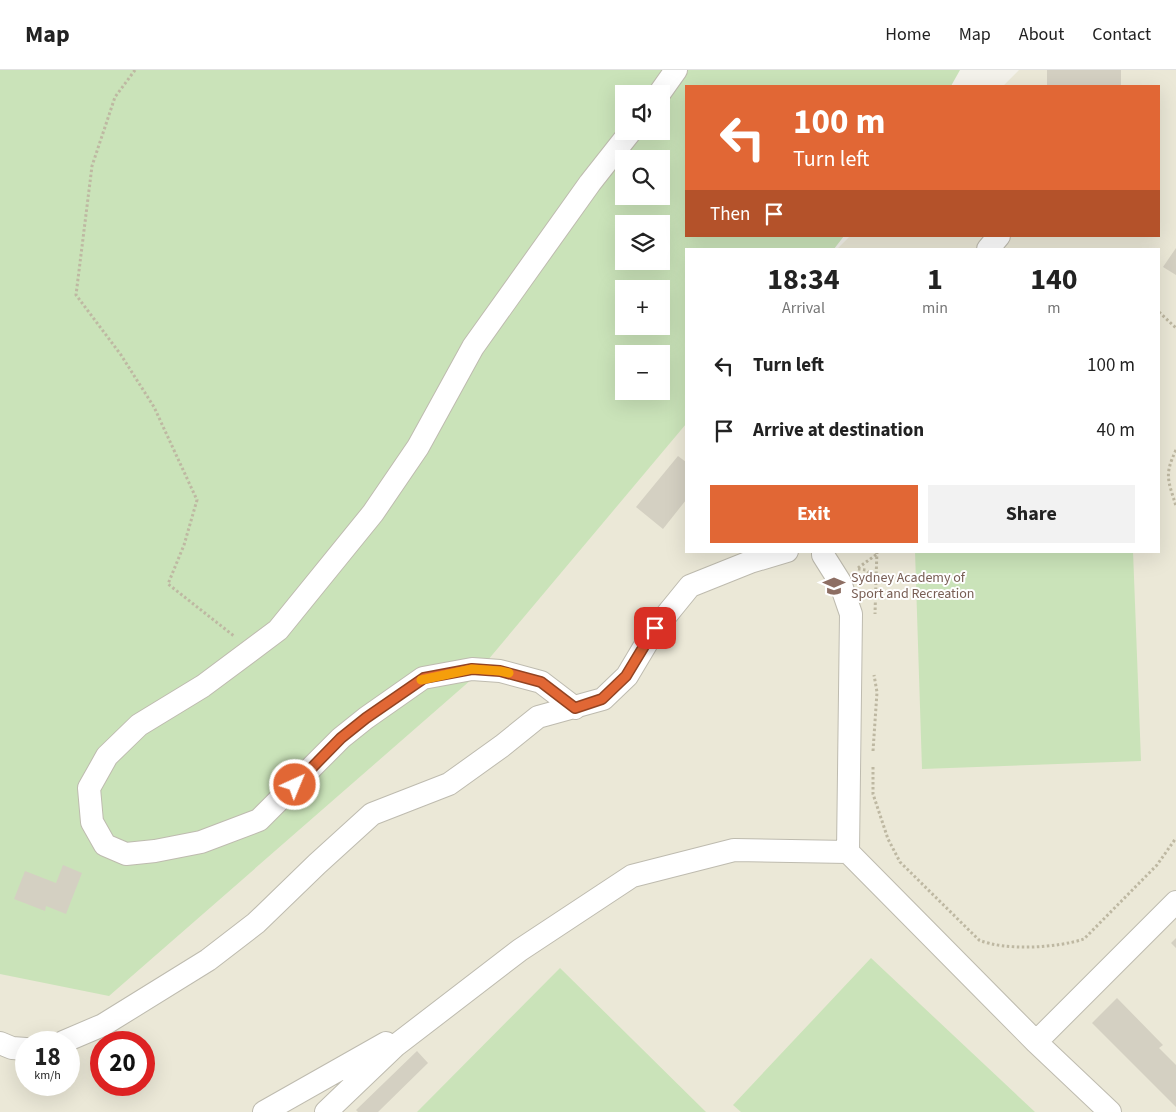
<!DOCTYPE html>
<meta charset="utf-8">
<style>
:root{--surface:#fff;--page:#f2f2f2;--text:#222;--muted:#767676;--line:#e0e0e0;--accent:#e16735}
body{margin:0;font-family:"Source Sans 3",sans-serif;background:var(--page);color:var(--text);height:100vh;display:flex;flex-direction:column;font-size:19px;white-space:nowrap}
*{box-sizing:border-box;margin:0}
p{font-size:16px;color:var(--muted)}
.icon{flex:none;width:28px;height:28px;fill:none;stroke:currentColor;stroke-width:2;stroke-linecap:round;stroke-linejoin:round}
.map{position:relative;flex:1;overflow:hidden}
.side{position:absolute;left:685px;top:178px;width:475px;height:305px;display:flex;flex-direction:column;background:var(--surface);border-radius:0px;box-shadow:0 5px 20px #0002}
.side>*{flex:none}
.hud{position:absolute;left:685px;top:15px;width:475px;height:152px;border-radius:0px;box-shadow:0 5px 20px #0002;background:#e16735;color:#fff;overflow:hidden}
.controls{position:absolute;left:615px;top:15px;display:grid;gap:10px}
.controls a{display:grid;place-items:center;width:55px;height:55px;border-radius:0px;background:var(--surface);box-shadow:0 5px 20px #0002;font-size:25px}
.speed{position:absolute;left:15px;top:961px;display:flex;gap:10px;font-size:25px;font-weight:700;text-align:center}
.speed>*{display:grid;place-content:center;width:65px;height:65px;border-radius:50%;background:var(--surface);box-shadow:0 5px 20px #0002;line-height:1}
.speed small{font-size:12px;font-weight:400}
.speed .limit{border:8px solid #d22;background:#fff;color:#111}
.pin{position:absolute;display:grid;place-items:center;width:42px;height:42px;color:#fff;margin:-21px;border-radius:10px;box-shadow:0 2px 8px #0006}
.me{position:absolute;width:55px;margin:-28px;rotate:44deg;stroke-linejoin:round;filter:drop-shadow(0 0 4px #0008)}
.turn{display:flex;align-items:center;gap:18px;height:105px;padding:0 25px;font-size:22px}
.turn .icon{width:65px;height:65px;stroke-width:2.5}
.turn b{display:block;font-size:35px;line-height:42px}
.then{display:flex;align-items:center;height:48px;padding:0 25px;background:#0003;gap:10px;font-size:19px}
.eta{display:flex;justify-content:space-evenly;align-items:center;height:85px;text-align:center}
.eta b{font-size:30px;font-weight:700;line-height:35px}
.cta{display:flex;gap:10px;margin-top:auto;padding:10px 25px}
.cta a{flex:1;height:58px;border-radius:0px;background:var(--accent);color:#fff;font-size:20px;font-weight:700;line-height:58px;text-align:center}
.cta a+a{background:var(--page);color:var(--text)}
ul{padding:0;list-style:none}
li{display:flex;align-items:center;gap:15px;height:65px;padding:0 25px}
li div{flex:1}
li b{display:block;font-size:19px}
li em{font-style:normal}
header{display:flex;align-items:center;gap:30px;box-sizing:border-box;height:70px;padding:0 25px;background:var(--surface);border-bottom:1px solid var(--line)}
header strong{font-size:24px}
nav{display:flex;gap:28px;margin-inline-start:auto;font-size:18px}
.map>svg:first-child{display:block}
.education{fill:#ebe8d7;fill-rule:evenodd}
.green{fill:#cae3b9;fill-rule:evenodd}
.building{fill:#d4d0c2}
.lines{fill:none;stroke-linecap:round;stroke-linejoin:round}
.minor-casing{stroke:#bebbaf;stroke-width:24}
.path{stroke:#beb8a2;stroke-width:3;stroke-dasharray:2.5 2.5;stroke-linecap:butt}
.minor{stroke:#fff;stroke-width:22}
.route-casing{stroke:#924322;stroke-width:12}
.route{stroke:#e16735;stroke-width:9}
.slow{stroke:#f59e0b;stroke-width:9}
.labels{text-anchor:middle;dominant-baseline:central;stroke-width:4;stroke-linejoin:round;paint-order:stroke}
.education-label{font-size:14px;fill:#785e54;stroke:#fff;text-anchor:start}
</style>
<header>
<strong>Map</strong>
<nav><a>Home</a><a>Map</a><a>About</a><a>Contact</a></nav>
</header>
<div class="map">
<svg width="1176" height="1042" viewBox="0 0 1176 1042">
<rect width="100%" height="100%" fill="#f4f2eb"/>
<path class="education" d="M1019 0H1176V1042H0V754L686 327V481H1159V179H837L850 166H1159V16H1003ZM26 972H69V1015H26ZM101 972H144V1015H101Z"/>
<path class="green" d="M0 0H960L951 16H686V166H844L834 179H686V354L472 609 109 926 0 904ZM624 24H661V61H624ZM624 89H661V126H624ZM624 154H661V191H624ZM624 219H661V256H624ZM624 284H661V321H624Z
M915 481H1133L1141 691 922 699Z
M871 888 1035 1042H741L733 1035Z
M560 898 706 1042H417Z"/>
<path class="building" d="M1047 0H1121V16H1047Z
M1176 178V205L1163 197Z
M678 386 686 392V430L663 459 636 437Z
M63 795 82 803 66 844 46 836 45 841 14 829 25 801 56 813Z
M1176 868V878L1171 873Z
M1117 928 1163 975 1159 978 1176 995V1037L1092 953Z
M417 981 428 993 378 1042H358L356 1040Z"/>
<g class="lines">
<g class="minor-casing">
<path id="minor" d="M659 24 676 0
M988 179 999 166
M823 481V485L840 512 851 544 848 782
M575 638 541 612 500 601 472 599 423 608 366 648 341 668 259 750 201 772 155 781 126 784 105 775 92 752 89 718 107 686 139 655 203 616 278 560 373 443 418 377 473 277 590 113 631 61
M63 972 103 955 208 890 256 853 317 794 372 744 449 714 502 676 538 647 603 629 627 606 655 559 690 516 750 492 787 481
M1036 972 1176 832
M0 973 12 978 26 979
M264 1042 386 973
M326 1042 395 976 520 880 632 806 734 780 848 782 1036 972 1110 1042"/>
</g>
<path class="path" d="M135 0 115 27 92 96 76 225 121 285 154 337 197 430 184 475 168 514 234 566
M1159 242 1176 258
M1176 380C1164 405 1168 410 1176 436
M858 498 877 484
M858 499 866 500 876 509 875 544
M876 509 877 481
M873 681 877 622 874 605
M873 697V724L888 769 900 792 979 870C1005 881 1057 878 1084 869L1157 795 1176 768"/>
<use href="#minor" class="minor"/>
</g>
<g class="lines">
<g class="route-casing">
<path id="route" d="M295 715 341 668 366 648 424 608 472 599 500 601 541 612 575 638 602 629 626 606 655 558"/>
</g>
<use href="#route" class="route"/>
<path class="slow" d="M421 610 472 599 500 601 509 603"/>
</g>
<defs>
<g id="university-bare" transform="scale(1.725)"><path d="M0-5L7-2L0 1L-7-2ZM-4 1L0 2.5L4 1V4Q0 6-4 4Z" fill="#8d6e63" stroke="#fff" stroke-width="2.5" paint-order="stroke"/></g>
</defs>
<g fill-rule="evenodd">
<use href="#university-bare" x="834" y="516"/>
</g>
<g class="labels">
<g class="education-label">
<text x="851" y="508">Sydney Academy of<tspan x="851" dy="16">Sport and Recreation</tspan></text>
</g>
</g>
</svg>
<div class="controls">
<a><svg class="icon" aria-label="sound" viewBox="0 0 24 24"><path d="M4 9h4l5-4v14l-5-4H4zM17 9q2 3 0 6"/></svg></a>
<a><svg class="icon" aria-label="search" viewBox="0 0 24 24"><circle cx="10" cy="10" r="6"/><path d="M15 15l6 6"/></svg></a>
<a><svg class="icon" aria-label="layers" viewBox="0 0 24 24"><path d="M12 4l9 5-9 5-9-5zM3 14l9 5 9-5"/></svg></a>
<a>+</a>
<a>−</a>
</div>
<div class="speed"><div>18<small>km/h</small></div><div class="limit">20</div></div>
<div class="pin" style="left:655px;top:558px;background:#d93025"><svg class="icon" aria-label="arrive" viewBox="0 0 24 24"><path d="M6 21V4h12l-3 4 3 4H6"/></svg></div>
<svg class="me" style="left:295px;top:715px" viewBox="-20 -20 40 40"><circle r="17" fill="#e16735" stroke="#fff" stroke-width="3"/><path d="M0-11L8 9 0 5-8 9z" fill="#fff"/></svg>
<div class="hud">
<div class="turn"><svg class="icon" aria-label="left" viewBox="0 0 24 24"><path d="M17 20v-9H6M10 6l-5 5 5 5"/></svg><div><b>100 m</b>Turn left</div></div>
<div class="then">Then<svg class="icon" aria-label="arrive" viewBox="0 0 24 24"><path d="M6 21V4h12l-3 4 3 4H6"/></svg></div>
</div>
<section class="side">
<div class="eta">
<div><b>18:34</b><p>Arrival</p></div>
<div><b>1</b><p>min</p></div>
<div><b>140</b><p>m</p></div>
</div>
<ul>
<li><svg class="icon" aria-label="left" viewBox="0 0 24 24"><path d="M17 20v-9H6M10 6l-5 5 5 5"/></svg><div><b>Turn left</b></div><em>100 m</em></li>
<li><svg class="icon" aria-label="arrive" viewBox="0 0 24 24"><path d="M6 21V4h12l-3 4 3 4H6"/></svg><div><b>Arrive at destination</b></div><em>40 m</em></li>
</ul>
<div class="cta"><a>Exit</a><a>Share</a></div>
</section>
</div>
